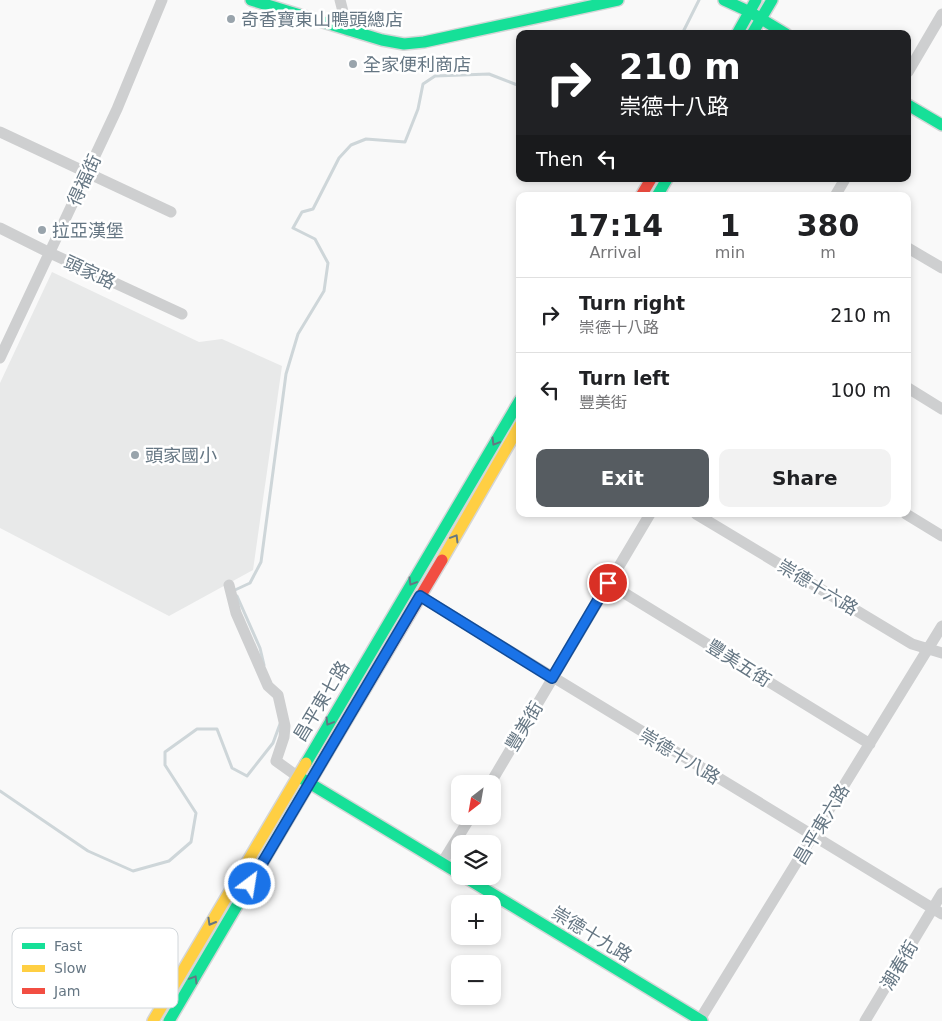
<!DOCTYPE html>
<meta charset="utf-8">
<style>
:root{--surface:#fff;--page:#f2f2f2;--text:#202124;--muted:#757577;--line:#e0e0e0;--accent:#565c61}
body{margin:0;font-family:"DejaVu Sans","Noto Sans TC",sans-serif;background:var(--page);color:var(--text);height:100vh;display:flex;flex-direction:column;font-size:19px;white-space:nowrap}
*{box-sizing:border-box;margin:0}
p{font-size:16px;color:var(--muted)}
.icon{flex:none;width:28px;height:28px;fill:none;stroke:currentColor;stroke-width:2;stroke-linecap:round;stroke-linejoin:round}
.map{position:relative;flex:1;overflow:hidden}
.sheet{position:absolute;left:516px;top:192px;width:395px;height:325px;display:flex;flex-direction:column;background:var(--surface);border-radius:10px;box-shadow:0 2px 8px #0003}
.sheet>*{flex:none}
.banner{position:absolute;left:516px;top:30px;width:395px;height:152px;border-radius:10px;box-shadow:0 2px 8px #0003;background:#202124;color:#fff;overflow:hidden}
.needle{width:32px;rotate:211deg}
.fabs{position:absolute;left:451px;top:775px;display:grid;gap:10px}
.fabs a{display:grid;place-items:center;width:50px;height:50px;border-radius:10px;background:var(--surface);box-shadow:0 2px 8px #0003;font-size:25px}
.pin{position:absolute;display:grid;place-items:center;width:42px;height:42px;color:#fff;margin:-21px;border:2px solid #fff;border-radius:50%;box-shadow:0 1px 5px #0007}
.me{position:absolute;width:55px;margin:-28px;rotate:31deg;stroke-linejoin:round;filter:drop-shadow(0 0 4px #0008)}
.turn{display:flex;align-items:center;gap:18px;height:105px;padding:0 20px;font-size:22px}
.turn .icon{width:65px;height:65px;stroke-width:2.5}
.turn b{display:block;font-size:35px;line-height:42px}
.then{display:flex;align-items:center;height:48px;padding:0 20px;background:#0003;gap:10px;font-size:19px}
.eta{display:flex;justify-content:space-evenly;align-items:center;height:85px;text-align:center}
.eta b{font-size:30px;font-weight:700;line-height:35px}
.action{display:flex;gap:10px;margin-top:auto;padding:10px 20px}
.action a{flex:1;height:58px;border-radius:10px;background:var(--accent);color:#fff;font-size:20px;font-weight:700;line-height:58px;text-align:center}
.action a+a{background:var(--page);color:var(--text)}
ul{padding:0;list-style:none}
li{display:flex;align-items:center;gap:15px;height:75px;padding:0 20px;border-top:1px solid var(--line)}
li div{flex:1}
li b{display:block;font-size:19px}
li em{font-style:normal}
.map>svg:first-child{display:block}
.built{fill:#e8e9e9}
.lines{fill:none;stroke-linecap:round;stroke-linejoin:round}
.stream{stroke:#ced6d9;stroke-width:3}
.fast-casing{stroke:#d5d6d7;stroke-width:14}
.slow-casing{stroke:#d5d6d7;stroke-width:14}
.jam-casing{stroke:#d5d6d7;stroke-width:14}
.street{stroke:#cecfd0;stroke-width:11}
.fast{stroke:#16e098;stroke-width:11}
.slow{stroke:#ffcf43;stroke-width:11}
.jam{stroke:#f24e42;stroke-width:11}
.oneway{stroke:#657683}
.route-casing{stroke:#114b97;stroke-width:12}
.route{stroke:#1a73e8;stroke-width:9}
.poi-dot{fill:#99a4ac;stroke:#fff;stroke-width:2}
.labels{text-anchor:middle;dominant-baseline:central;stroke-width:5;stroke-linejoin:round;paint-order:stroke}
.poi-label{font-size:18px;fill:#657683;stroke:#fff;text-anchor:start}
.street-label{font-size:18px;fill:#657683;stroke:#fff}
.key{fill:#fff;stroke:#d1d6da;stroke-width:1}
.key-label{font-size:14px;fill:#657683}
</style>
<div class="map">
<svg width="942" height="1021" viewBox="0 0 942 1021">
<rect width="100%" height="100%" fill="#f9f9f9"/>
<path class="built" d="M52 272 199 342 222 339 282 366 253 570 169 616 0 528V383Z"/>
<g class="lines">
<path class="stream" d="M682 34 699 0
M235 590 250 583 261 562 286 374 298 334 324 291 328 263 315 239 293 228 302 212 313 209 339 158 351 145 366 139 405 142 418 109 423 84 435 76 489 74 520 86
M237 596 260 648 264 665
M0 791 88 851 133 871 169 861 191 842 196 813 165 765V752L197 729H217L232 768 247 776 273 743 280 724"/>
<g class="fast-casing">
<path id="fast" d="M251 0 382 40 404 44 424 42 618 0
M724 0 750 12 786 34
M737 34 756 0
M752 34 772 0
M908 105 942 125
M657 196 667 179
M306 763 520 400
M301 778 460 874
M463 876 702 1021
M169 1021 327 753"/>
</g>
<g class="slow-casing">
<path id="slow" d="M442 560 520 425
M153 1021 306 763"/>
</g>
<g class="jam-casing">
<path id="jam" d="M641 196 651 179
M327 753 442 560"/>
</g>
<path class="street" d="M340 0 348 31
M908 72 942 14
M0 132 171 212
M835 196 845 179
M0 228 50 253 182 314
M908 248 942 268
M0 358 117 109 162 0
M908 388 942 409
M696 514 912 644 942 653
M906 514 942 536
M608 583 870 744
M229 585 236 613 268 686 278 695 285 726 284 737 276 761 297 776
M420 596 942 914
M490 784 650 514
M442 863 471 816
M699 1021 942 626
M865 1021 942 893"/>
<use href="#fast" class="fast"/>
<use href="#slow" class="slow"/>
<use href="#jam" class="jam"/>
</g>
<defs><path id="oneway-chevron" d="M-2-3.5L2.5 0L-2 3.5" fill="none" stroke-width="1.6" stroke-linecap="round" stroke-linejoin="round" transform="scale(1.25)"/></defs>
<g class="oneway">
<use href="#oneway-chevron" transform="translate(495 442) rotate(121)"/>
<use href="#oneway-chevron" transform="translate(455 538) rotate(-59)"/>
<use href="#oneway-chevron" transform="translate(412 582) rotate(121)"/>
<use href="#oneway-chevron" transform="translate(329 722) rotate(121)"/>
<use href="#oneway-chevron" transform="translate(211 922) rotate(120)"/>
<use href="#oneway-chevron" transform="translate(194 979) rotate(-59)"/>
</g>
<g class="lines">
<g class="route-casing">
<path id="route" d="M250 884 420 596 552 678 608 583"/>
</g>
<use href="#route" class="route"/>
</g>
<g class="poi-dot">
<circle cx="231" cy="19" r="5"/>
<circle cx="353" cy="64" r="5"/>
<circle cx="42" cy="230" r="5"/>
<circle cx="135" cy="455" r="5"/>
</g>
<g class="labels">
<g class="poi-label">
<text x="241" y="19">奇香寶東山鴨頭總店</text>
<text x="363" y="64">全家便利商店</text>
<text x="52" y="230">拉亞漢堡</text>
<text x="145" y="455">頭家國小</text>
</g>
<g class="street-label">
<text transform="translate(84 180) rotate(-65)">得福街</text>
<text transform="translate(90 272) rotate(25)">頭家路</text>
<text transform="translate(818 587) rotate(31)">崇德十六路</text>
<text transform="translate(739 663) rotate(32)">豐美五街</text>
<text transform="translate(321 701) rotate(-59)">昌平東七路</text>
<text transform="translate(524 726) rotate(-59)">豐美街</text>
<text transform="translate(680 756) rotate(31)">崇德十八路</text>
<text transform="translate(821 824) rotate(-59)">昌平東六路</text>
<text transform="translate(592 934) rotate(31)">崇德十九路</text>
<text transform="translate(899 965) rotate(-59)">潮春街</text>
</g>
</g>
<rect x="12" y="928" width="166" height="80" rx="8" class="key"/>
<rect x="22" y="943" width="23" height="6" fill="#16e098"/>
<rect x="22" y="965" width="23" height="7" fill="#ffcf43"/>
<rect x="22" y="988" width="23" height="6" fill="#f24e42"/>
<g class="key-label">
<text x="54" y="951">Fast</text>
<text x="54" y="973">Slow</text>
<text x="54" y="996">Jam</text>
</g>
</svg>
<div class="fabs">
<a><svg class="needle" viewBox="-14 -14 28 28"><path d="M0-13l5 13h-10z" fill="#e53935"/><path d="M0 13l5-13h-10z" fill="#757577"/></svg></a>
<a><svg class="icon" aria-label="layers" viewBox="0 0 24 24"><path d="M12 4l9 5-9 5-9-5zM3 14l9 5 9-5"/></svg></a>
<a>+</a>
<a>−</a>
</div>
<div class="pin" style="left:608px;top:583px;background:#d93025"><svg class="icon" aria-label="arrive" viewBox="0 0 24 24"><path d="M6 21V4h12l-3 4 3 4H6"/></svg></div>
<svg class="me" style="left:250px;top:884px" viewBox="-20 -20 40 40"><circle r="17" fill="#1a73e8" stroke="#fff" stroke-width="3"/><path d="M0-11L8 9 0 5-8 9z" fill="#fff"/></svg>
<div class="banner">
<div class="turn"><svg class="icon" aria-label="right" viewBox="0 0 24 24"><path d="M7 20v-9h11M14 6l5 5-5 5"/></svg><div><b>210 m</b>崇德十八路</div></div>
<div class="then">Then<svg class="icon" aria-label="left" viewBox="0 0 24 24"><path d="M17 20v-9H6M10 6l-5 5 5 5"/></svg></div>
</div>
<section class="sheet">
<div class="eta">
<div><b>17:14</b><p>Arrival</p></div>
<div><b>1</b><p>min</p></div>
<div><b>380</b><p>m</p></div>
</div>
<ul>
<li><svg class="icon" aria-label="right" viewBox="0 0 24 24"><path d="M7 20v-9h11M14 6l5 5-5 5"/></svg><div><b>Turn right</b><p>崇德十八路</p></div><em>210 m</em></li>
<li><svg class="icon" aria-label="left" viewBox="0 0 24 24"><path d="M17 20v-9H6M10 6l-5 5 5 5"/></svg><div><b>Turn left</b><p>豐美街</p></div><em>100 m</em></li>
</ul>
<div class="action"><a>Exit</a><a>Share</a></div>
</section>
</div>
